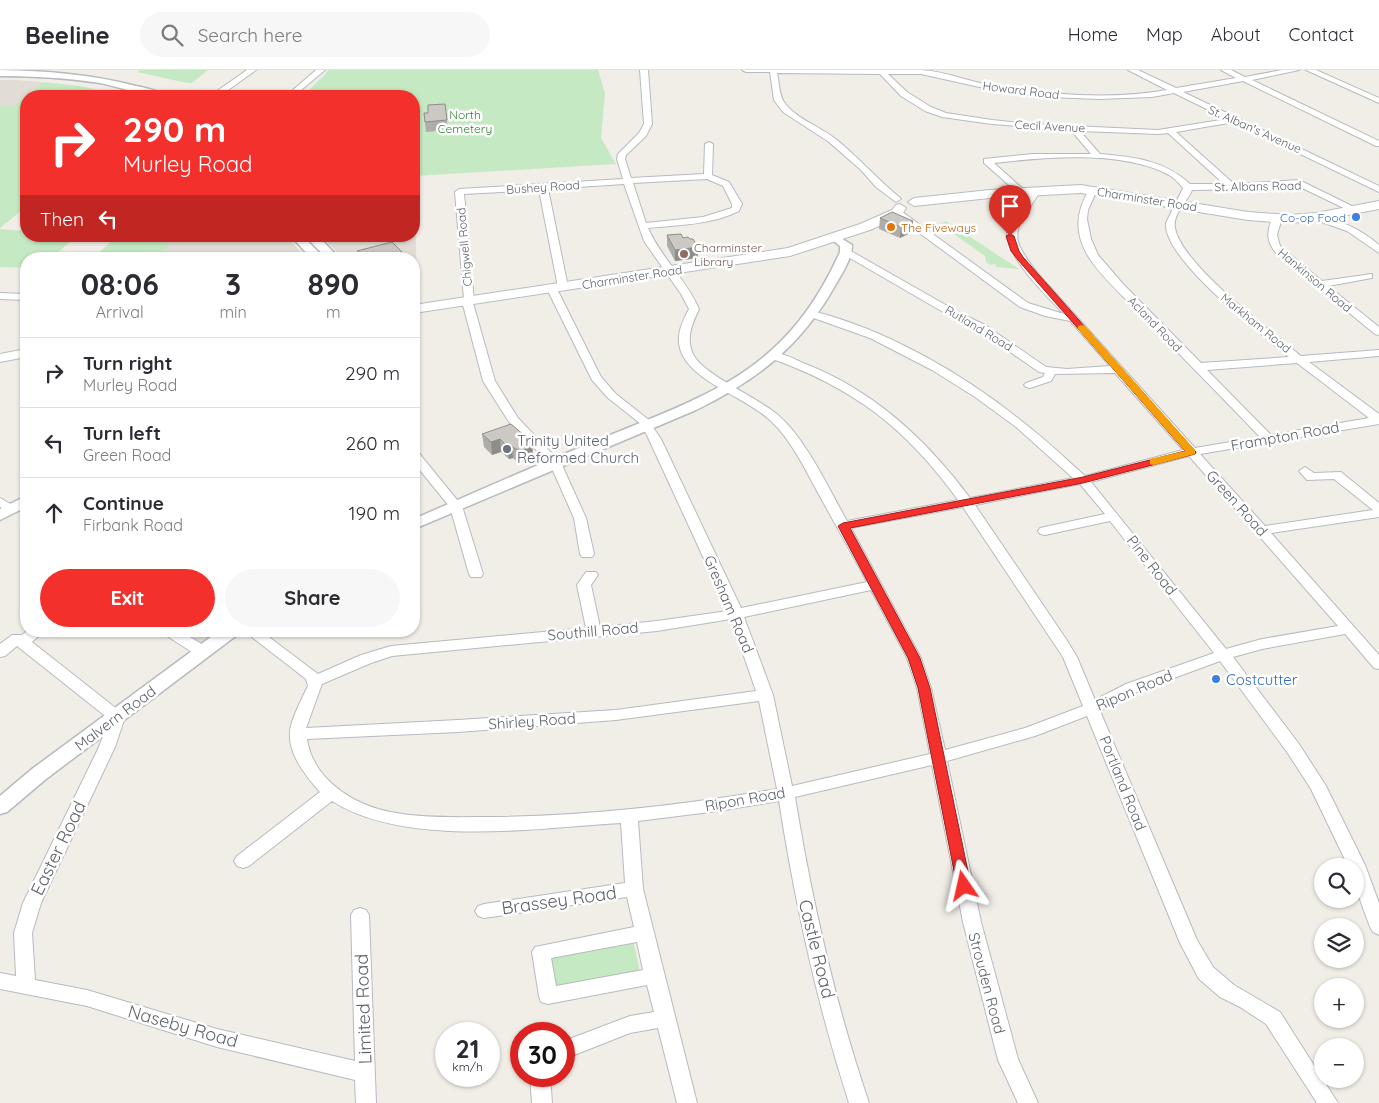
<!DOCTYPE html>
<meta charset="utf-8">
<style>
:root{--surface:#fff;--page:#f7f7f7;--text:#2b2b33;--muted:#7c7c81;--line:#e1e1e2;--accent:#f3302b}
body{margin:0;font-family:Quicksand,sans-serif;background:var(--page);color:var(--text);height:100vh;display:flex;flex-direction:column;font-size:19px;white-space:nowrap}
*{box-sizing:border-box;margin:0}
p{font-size:16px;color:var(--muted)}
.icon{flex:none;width:28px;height:28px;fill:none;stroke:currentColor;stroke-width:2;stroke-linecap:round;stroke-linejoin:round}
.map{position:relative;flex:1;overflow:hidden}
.sheet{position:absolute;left:20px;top:182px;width:400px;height:385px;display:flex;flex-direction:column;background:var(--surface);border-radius:20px;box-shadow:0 1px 4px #0004}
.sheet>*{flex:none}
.guide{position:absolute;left:20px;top:20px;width:400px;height:152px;border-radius:20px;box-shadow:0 1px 4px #0004;background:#f3302b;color:#fff;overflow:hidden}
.controls{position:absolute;left:1314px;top:788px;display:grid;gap:10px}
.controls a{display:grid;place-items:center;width:50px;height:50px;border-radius:50%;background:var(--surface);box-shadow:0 1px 4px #0004;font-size:25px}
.speed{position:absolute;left:435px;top:952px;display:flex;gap:10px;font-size:25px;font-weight:700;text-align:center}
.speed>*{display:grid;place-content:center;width:65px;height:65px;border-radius:50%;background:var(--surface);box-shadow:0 1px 4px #0004;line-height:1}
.speed small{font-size:12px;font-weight:400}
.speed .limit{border:8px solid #d22;background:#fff;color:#111}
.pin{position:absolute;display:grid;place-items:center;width:42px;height:42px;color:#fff;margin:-51px -21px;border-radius:50% 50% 50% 0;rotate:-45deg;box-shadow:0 0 5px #0007}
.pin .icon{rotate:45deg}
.me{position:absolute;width:55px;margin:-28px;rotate:349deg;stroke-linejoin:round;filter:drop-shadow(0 0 4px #0008)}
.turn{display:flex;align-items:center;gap:18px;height:105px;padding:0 20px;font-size:22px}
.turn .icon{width:65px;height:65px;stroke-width:2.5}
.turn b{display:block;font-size:35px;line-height:42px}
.then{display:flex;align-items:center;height:48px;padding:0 20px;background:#0003;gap:10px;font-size:19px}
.eta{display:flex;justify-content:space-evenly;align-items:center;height:85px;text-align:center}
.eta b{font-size:30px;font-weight:800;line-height:35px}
.primary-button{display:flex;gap:10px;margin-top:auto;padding:10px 20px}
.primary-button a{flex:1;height:58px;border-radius:30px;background:var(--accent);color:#fff;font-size:20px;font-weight:800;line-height:58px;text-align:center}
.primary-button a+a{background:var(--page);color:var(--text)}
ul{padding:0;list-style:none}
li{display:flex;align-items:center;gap:15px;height:70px;padding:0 20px;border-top:1px solid var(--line)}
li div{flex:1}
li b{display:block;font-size:19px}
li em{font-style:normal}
header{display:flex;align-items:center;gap:30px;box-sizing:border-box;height:70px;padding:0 25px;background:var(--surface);border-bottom:1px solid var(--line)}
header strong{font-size:24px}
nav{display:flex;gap:28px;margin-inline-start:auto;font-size:18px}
.search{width:350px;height:45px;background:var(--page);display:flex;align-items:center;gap:12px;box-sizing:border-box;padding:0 18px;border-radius:28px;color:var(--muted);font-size:19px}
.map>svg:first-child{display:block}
.education{fill:#e1ddd5}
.green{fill:#c5eac3}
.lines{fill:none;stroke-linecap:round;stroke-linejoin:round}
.minor-casing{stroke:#b7babe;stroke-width:2}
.tertiary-casing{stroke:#b7babe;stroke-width:3}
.secondary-casing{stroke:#b8bcc1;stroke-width:2}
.minor{fill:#fff;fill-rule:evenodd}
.tertiary{fill:#fff;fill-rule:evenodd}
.secondary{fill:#fff;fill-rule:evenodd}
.wall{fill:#afada9}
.shaded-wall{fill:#8f8d89}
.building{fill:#ccc9c4;stroke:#8f8d89}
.route{fill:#f3302b;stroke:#9e1f1c}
.slow{fill:#f59e0b}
.shop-dot{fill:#3f7fe0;stroke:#fff;stroke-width:2}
.food-dot{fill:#e8710a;stroke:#fff;stroke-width:2}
.education-dot{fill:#8d6e63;stroke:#fff;stroke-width:2}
.worship-dot{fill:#6b7280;stroke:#fff;stroke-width:2}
.labels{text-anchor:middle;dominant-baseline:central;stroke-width:5;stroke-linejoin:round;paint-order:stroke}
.far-street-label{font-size:12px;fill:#5e6368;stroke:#fff}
.far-park-label{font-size:12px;fill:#308530;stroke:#fff}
.far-shop-label{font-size:12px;fill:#366cbe;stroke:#fff;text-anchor:end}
.far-food-label{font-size:12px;fill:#c56008;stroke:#fff;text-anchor:start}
.far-education-label{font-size:12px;fill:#785e54;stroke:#fff;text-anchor:start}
.street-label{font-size:15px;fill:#5e6368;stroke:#fff}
.worship-label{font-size:15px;fill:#5b616d;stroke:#fff;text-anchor:start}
.shop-label{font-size:15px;fill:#366cbe;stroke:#fff;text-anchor:start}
.near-street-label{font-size:18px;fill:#5e6368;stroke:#fff}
</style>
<header>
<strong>Beeline</strong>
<div class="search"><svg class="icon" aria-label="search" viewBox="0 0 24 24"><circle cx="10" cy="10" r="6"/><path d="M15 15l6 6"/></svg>Search here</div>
<nav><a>Home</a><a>Map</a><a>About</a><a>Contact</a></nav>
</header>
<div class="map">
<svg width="1379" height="1033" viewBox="0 0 1379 1033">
<rect width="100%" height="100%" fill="#f1eee7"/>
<path class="education" d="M0 10H16L43 12 13 36H0Z
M414 106 417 212 420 235H414V189H344L321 166H414Z
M171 166H286L307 189H156L154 185 169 178 165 169Z
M181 561H219L201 575Z"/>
<path class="green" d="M141 0H208L192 13H187L137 2Z
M329 0H598L605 23 601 68 616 94 415 106 414 129V26H303Z
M43 12 80 16 125 26H26V137L0 158V36H13Z
M946 151 1019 199 996 197 995 194 990 195 986 192 985 186 948 160 935 162 929 157Z
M0 159 26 161V166H77L50 189H26V198L0 197Z
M117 166 172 167 165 169 169 178 154 185 156 189H53L58 184 94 187Z
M633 870 641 906 554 919 548 886Z"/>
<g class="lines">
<g class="minor-casing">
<path id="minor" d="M247 0H256L224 23 225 26H201L209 21H217Z
M316 0H325L294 26H286Z
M640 0H648L652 54 646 66 626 85 625 89 631 108 704 104 705 74 709 72 713 74 712 105 729 112 742 134 739 141C710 155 679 155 648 158 661 188 686 209 699 239 692 254 685 270 694 286 706 306 757 327 778 345 806 369 829 419 847 451L958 430C906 358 854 318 770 288L769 286 770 284C780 281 794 289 803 293 873 320 925 368 970 428L1073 408 1016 357 975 327 932 300 870 268 808 246 807 244 808 242 812 241C886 259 965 305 1024 353 1045 369 1065 388 1085 406L1183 380 1115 303 1055 304 1051 311 1030 318 1026 317 1024 315 1026 313 1043 307 1045 303 1039 302 977 259 950 246 843 184V180H849L958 242 985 255 1046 297 1067 299 1110 296 1070 251 1045 246 1020 237 895 145V141H901L1028 233 1064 244C1048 227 1000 182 1008 158 1012 146 1026 134 1029 125 1030 123 1029 120 1030 118H1036L1038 125C1011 164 1009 167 1040 206L1195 378 1260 367C1222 327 1183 288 1145 249 1129 232 1100 206 1088 186 1074 162 1076 141 1090 118L1093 117 1097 120 1088 140 1087 149 1091 169 1098 185 1123 214 1201 293 1289 287C1261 264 1163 189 1166 153L1183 118C1179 113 1174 108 1169 105 1122 80 1046 87 994 93L1025 121 1024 123H1018L984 93V89L1033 84H1091L1071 60 992 54 942 47 925 41 901 26 880 4 777 3C779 11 779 25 784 32 797 50 820 56 837 70 859 88 877 109 899 127L901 129 896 132 876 117 861 100 829 72 783 42 774 30 770 2H746L742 0C801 0 861 0 920 0 945 1 970 12 994 16 1050 25 1111 30 1167 20L1128 0H1138L1176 18 1236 8 1221 0H1231L1245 7 1282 0H1299L1252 10 1379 71V76H1376L1243 11 1183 22 1379 116V122L1234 52 1176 62 1234 114 1299 110 1358 139 1353 142 1350 141 1298 116 1263 119 1192 120C1188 131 1172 145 1175 158 1181 194 1272 262 1301 286L1379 280V286L1309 292 1379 344V354L1200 384 1265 456 1373 440 1334 409 1307 410 1299 401 1305 397 1314 403 1341 402 1379 433V447L1271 463 1379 585V599L1374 598 1345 564 1262 579 1233 587 1299 674 1326 716 1365 795 1379 833V865L1373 862 1370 857 1355 816V796H1348L1311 719 1287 682 1220 591 1136 622 1100 641 1197 870 1213 897 1234 915 1280 942 1338 1033H1317L1266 954 1240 937 1220 927 1199 909 1180 873 1087 646 1035 666 947 691 981 852 1018 989 1038 1033H1018L998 990 963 852 932 695 795 727C812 831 835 933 869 1033H849C817 934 795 833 779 731L718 741 638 751 643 819 697 1033H677L658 958 630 963 564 989V971L630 946 654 942 647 915 548 934 541 932 539 926 532 882 535 877 634 857 627 827 484 848 478 846 475 841 478 836 484 834 625 813 621 753C537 758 405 778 332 731L249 796 243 798 237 796 234 791 237 786 320 722C304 704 283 678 292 652 296 640 302 628 308 616L306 609 244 561H261L318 604 361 585 391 576 586 558 577 515 586 502H596L598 505 591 515 600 557 657 551 728 541 646 363 639 356 641 354 608 328 592 310 547 219 548 217 552 216 557 219 601 307 616 324 654 354 652 356 661 369 741 538 867 512C851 482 834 452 817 421 804 397 791 370 771 351 747 328 698 314 683 286 674 269 681 254 689 239L681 224 644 171 624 114 548 119 568 217 563 220 558 217 539 120 464 124 474 231 473 233 495 311 518 348 561 393 586 448 594 484 592 487H582L580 484 574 448 550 394 509 352 483 311 462 231 464 229 455 122 459 119 623 109 617 89 618 84 639 63 644 54ZM888 4H921L993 20 1049 27 1099 29 1152 27 1174 23 1227 49 1158 60 1030 54 992 50 946 43 931 37 907 22ZM1080 61 1158 64 1168 63 1224 114H1190C1164 90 1134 87 1100 84ZM707 109 723 116 732 134V138L703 147 646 153 633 113ZM1297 293 1369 348 1271 365 1207 300ZM1189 386 1338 556 1262 569 1226 579 1091 412ZM1080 414 1105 444 1040 458 1038 461 1040 464 1045 465 1110 451 1214 583 1126 614 1095 630 1077 587 1066 569 975 435ZM963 437 1063 587 1083 636 1025 658 945 680 931 618 921 588 851 458ZM871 520 907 588 917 618 930 684 792 716 773 625 744 547ZM731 549 756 621 616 640 458 650 306 658 322 614 371 593 392 586 657 561ZM759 631 777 719C682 735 587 746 491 747 455 747 414 749 378 739 345 729 312 705 307 669L458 662 616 650ZM637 872 643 900 556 916 551 888Z
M1306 0H1316L1379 28V33Z
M1316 144C1339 150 1361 159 1379 175V183L1347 161 1313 149 1311 147Z
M1277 145 1282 148 1277 165 1280 176 1322 211 1372 204V208L1328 216 1379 257V265L1375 264 1276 183C1266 171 1267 162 1272 148Z
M0 223 26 224V230L0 229Z
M414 381 418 382 462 436 483 504 481 507H471L469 504 450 437 414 393Z
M0 428 19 439 13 443 0 437Z
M27 561H44L32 572 122 643 125 647 115 677 41 833 32 863 35 910 87 920 217 959 355 991 351 845 354 840 360 838 366 840 369 845 376 1033H356L355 1010 217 977 87 936 0 919V903L16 906 14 863 23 833 99 677 109 649 17 576 5 586 0 587V574L12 565H22Z
M162 561H180L208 578 210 582 208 586H198L164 564Z
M530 1006H550L552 1033H532Z"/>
</g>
<g class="tertiary-casing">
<path id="tertiary" d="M0 0C46 1 91 4 136 16 145 18 158 20 165 26 144 27 121 17 100 13 67 8 34 6 0 6Z
M836 165 852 175C852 188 843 202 836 214 802 275 759 309 696 340L414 459V449C473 423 532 397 591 373 706 325 785 305 840 182V176L830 168Z
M291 166H303L325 189H312Z
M309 166H318L340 189H327L309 170Z
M26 426V437L0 450V439Z
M219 561H239L237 565 46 709 7 742 0 744V726L32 699Z"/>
</g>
<g class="secondary-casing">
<path id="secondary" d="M1081 115 1248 142 1289 145 1316 143 1379 131V139L1316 151 1289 153 1248 150 1081 123 990 128 914 136 908 132 914 128 990 120Z
M900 134 906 138 901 146 870 160 790 186 414 243V235L788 178 860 154 892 140 896 135Z
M26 279V287L0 292V284Z"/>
</g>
<use href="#minor" class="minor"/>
<use href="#tertiary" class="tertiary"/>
<use href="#secondary" class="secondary"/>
</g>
<path class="wall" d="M445 34 448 60 426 62 425 52 428 43Z
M880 148 913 151 912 162 900 168 879 159Z
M667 165 683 168 698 188 675 191 667 176Z
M357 181 402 182 404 189H358Z
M482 364 532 372 533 385 532 390 525 393 516 391 513 388 509 389 501 382 492 385 484 377Z"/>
<path class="shaded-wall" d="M913 151 912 162 900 168 901 157Z
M698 177V188L675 191V180Z
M402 182 404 189H394V184Z
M500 369 501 382 492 385 491 372Z
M532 372 533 385 532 390 525 393 523 380Z
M512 376 513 388 509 389 508 377Z"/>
<path class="building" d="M445 34 447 50 425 52 424 43H428V35Z
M892 142 913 151 901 157 880 148Z
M681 164 683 168 688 167 690 169H693L698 177 675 180 667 165Z
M392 172 402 182 394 184 398 189H365L357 181Z
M511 354 532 372 531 377 523 380 515 379 512 376 508 377 500 369 491 372 482 364Z"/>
<path class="route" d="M1010 164 1014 166 1019 181 1023 187 1196 382 1195 384 1083 413 850 458 920 588 930 618 971 816 969 820 964 822 959 820 957 816 918 618 908 588 838 456 843 453 1083 407 1185 381 1018 190 1011 181 1006 166Z"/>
<path class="slow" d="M1082 255 1085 256 1195 380V384L1154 395 1150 394V389L1185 381 1078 259V256Z"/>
<g class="shop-dot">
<circle cx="1356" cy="147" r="5"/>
<circle cx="1216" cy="609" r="5"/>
</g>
<circle class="food-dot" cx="891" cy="157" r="5"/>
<circle class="education-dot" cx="684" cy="184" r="5"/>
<circle class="worship-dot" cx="507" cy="379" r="5"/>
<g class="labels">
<g class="far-street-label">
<text transform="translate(1021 20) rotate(7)">Howard Road</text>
<text transform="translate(1050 56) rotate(3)">Cecil Avenue</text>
<text transform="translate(1255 59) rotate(24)">St. Alban's Avenue</text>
<text transform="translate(1258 116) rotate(-1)">St. Albans Road</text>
<text transform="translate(543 117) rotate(-4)">Bushey Road</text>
<text transform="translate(1147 129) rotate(9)">Charminster Road</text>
<text transform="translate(464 177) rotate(-95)">Chigwell Road</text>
<text transform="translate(632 207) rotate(-9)">Charminster Road</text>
<text transform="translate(1315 210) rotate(40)">Hankinson Road</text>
<text transform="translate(1256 253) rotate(39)">Markham Road</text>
<text transform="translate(1155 254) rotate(46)">Acland Road</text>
<text transform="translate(979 258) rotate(31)">Rutland Road</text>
</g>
<g class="far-park-label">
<text x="465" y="44">North<tspan x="465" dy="14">Cemetery</tspan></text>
</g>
<g class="far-shop-label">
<text x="1346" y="147">Co-op Food</text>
</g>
<g class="far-food-label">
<text x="901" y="157">The Fiveways</text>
</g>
<g class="far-education-label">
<text x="694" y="177">Charminster<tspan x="694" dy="14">Library</tspan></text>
</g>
<g class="street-label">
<text transform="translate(1285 366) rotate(-10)">Frampton Road</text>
<text transform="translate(1237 433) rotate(48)">Green Road</text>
<text transform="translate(1152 495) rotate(52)">Pine Road</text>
<text transform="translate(729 534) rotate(67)">Gresham Road</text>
<text transform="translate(593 561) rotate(-5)">Southill Road</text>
<text transform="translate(1134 620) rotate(-23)">Ripon Road</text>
<text transform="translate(115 648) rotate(-37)">Malvern Road</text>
<text transform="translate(532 651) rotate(-4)">Shirley Road</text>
<text transform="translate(1123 713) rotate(68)">Portland Road</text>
<text transform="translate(745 729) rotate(-10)">Ripon Road</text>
<text transform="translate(987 913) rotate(75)">Strouden Road</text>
</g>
<g class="worship-label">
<text x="517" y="370">Trinity United<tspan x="517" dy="17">Reformed Church</tspan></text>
</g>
<g class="shop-label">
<text x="1226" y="609">Costcutter</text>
</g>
<g class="near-street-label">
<text transform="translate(58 778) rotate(-64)">Easter Road</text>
<text transform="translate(559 830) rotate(-8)">Brassey Road</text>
<text transform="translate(817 879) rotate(76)">Castle Road</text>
<text transform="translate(363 939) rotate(-92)">Limited Road</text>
<text transform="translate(183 956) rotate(16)">Naseby Road</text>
</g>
</g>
</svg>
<div class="controls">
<a><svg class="icon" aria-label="search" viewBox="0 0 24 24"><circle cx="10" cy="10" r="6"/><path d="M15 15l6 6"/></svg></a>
<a><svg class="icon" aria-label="layers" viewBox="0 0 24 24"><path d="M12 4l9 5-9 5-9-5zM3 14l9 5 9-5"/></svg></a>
<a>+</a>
<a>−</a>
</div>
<div class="speed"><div>21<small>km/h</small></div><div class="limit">30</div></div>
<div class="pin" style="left:1010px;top:166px;background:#d93025"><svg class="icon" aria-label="arrive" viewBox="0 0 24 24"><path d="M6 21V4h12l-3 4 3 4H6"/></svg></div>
<svg class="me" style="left:964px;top:816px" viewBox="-20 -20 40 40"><path d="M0-17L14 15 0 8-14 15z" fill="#f3302b" stroke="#fff" stroke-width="4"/></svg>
<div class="guide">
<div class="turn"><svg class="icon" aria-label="right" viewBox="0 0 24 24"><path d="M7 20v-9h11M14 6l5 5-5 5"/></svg><div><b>290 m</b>Murley Road</div></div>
<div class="then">Then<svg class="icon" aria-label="left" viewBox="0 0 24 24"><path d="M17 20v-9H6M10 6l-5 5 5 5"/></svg></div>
</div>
<section class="sheet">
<div class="eta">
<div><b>08:06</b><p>Arrival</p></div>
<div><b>3</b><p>min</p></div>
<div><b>890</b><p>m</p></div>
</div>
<ul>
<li><svg class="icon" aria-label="right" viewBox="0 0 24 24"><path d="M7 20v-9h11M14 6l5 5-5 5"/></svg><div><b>Turn right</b><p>Murley Road</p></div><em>290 m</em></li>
<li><svg class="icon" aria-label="left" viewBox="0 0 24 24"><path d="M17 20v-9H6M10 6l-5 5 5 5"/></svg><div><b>Turn left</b><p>Green Road</p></div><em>260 m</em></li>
<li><svg class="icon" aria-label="ahead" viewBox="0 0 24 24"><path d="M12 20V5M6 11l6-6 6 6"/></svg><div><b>Continue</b><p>Firbank Road</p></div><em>190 m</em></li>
</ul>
<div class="primary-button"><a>Exit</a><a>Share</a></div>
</section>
</div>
